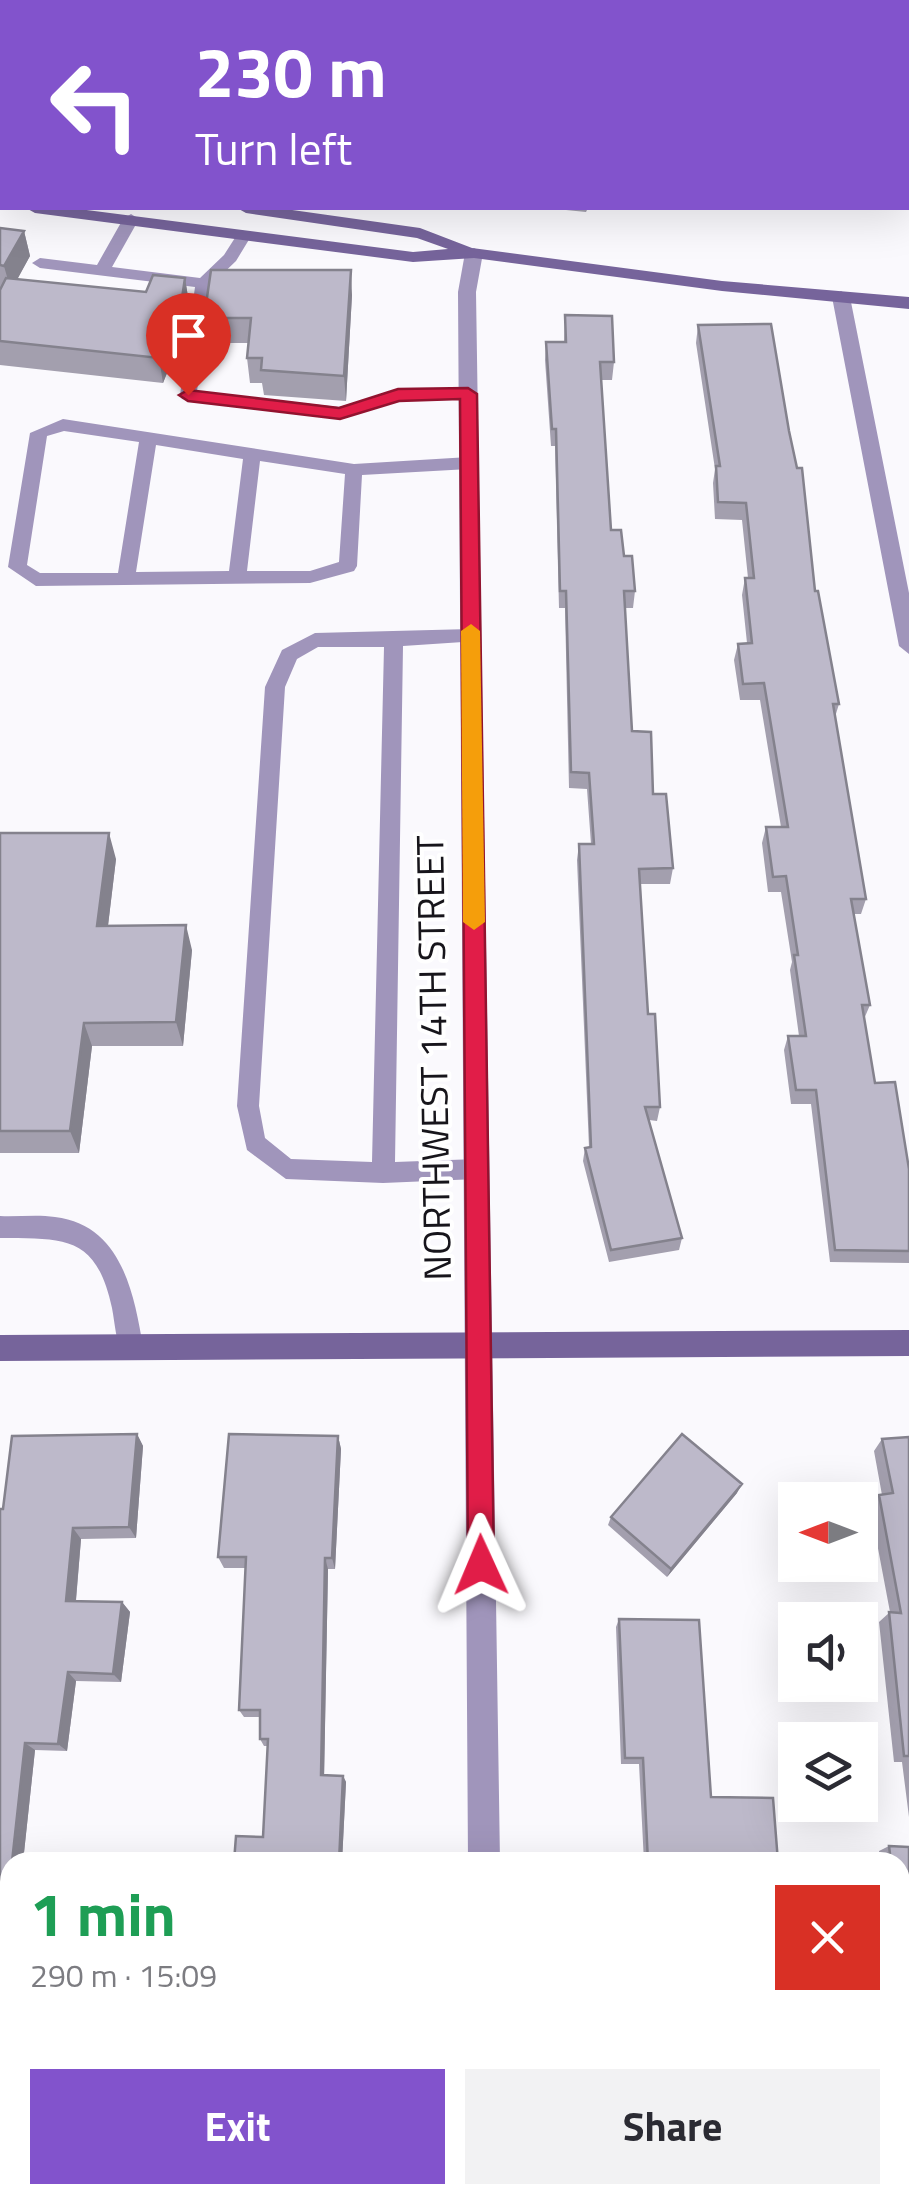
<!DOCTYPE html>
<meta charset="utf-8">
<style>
:root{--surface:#fff;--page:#f2f2f3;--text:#2b2b33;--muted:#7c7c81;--accent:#8253cc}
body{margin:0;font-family:"Titillium Web",sans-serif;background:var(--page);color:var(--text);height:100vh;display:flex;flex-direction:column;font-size:38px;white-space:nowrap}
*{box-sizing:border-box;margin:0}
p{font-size:32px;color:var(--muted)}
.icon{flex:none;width:55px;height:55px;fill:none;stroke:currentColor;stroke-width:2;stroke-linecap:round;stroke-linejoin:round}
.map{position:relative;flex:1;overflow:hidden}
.details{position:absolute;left:0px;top:1852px;width:910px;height:352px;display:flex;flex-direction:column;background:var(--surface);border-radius:30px 30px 0 0;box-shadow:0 10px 40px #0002}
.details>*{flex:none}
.banner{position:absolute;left:0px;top:0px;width:910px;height:210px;box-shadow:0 10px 40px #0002;background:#8253cc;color:#fff;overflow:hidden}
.needle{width:65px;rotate:270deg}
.buttons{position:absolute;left:778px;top:1482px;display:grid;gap:20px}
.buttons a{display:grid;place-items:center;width:100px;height:100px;border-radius:0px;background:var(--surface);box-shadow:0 10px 40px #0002;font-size:50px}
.pin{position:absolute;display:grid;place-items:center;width:85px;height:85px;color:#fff;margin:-102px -42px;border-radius:50% 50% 50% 0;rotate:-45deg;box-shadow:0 0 10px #0007}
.pin .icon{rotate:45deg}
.me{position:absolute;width:110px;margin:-55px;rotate:359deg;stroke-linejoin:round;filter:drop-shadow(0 0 8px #0008)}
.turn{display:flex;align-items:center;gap:35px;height:210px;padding:0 30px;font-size:45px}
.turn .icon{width:130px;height:130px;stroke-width:2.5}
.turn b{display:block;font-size:70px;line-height:85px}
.round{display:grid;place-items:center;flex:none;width:105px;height:105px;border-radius:0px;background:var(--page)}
.head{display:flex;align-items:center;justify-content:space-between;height:170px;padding:0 30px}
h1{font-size:60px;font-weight:700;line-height:75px;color:#1e9e55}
.primary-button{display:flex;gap:20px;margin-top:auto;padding:20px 30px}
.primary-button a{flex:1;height:115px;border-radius:0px;background:var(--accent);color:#fff;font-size:40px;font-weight:700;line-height:115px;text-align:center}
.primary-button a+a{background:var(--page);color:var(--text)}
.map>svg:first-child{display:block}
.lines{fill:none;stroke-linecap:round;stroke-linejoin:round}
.canal{fill:#bda1f8;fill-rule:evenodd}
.lane{fill:#a095bb;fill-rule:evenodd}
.street{fill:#a095bb;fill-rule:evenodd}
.secondary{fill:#76649b;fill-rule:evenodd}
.wall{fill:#a39fae}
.shaded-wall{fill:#84828d}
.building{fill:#bdb9ca;stroke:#84828d;stroke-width:2.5}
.route{fill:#e11d48;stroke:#92132f;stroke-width:2.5}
.slow{fill:#f59e0b}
.labels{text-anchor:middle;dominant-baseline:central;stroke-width:8;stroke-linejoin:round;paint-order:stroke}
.street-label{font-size:38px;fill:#17151b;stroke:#fff}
</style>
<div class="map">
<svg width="909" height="2203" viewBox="0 0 909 2203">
<rect width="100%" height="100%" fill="#faf9fd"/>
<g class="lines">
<path class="canal" d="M0 33H2V51H0Z
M908 145H909V163H908Z"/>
<path class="lane" d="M131 214 139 219 112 267 200 278 224 255 240 230 253 233 236 261 212 284 197 391 339 407 398 390 468 389 476 394 468 399 399 400 340 419 182 399 180 395 195 287 40 268 32 263 40 258 97 265 123 219Z
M63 419 354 464 469 457 478 463 469 469 362 475 357 566 354 571 310 583 36 586 8 567 30 433ZM64 431 139 442 118 573H40L27 565 47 436ZM156 445 243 459 229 571 136 572ZM260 461 345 474 339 562 310 571H247Z
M471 629 480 636 478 641 403 646 395 1162 477 1159 485 1162 489 1169 485 1176 477 1179 383 1183 286 1179 247 1150 237 1106 265 687 282 650 315 633ZM318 647H384L372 1162 291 1159 265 1138 259 1106 285 687 297 659Z
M0 1216C18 1217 37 1214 55 1217 121 1225 134 1292 143 1347L140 1355 131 1359 122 1355C116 1341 115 1324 112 1308 96 1234 64 1239 0 1238Z"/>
<path class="street" d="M670 0H710L712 2H672Z
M894 0H909V4L896 2Z
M474 248 483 253 476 292 500 1862H468L458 292 465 253Z
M841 291 850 297 909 593V654L899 646 832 297Z
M471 2195H505V2203H471Z"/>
<path class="secondary" d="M0 173H2V183H0Z
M26 208H71L413 252 448 249 417 238 246 213 237 208H278L420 228 472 248 722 281 909 297V309L722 291 474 258 413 262 35 213Z
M909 1330V1356L0 1361V1335Z"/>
</g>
<path class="wall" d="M0 0H223L221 2H90Z
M0 74H2V140H0Z
M546 208H588L586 212Z
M0 228 24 231 30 256 17 279 146 292 185 278 189 303 183 343H179L163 383 0 365Z
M352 295 346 401 264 395 262 383H250L247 358 249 343H207L204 318Z
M565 315 614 362 612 380H601L611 530 624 556 635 591 633 608H625L632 731 653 794 673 868 670 884H640L648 1014 660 1107 657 1121 649 1120 682 1238 679 1250 609 1262 583 1161 585 1148 589 1147 577 860 579 844H591L587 789 569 788 565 608H559L555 446H551L545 360 546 342H564Z
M698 325 815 591 839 704 835 717 866 899 861 914H854L870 1005 864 1019 875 1083 909 1169V1263L830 1262 811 1104H791L784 1050 788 1036H799L790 970 792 962 781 892H768L762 843 766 827H781L760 700H740L734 660 738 644 747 643 742 595 745 578H748L742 520 715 519 713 483 715 469 696 343Z
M0 833 116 859 108 925 192 950 183 1046H92L79 1153H0Z
M137 1434 143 1446 136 1538 81 1539 76 1601 122 1602 130 1612 121 1682 76 1681 67 1751 35 1750 23 1862H10V2195H14L13 2203H0V1509H3L12 1436Z
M338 1436 341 1449 335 1569H328L324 1775 343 1776 346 1782 342 1862H234L263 1837 268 1746H264L260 1739V1717H244L239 1710 246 1568H224L218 1557Z
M909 1437V1817L902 1762H894L879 1622 890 1612 870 1506 879 1495H882L874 1451 882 1439Z
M737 1493 667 1577 608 1525 611 1517Z
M619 1619 711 1797 778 1862H644L639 1764H621L616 1627Z
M889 1846 909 1847V1928H900V1862H880L879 1851Z"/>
<path class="shaded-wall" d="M208 0H223L221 2H208Z
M400 0H416V2H400Z
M24 231 30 256 11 291 4 266Z
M351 270 352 295 346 401 344 376Z
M185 278 189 303 183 343 179 318Z
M175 318 179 343 163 383 159 358Z
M109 833 116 859 105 951 97 926Z
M186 925 192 950 183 1046 176 1022Z
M84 1023 92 1046 79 1153 70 1131Z
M137 1434 143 1446 136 1538 129 1527Z
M338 1436 341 1449 335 1569 332 1558Z
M742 1484 737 1493 667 1577 671 1569Z
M73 1528 81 1539 75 1610 66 1601Z
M325 1558 328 1569 324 1782 321 1775Z
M122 1602 130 1612 121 1682 113 1674Z
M68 1672 76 1681 67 1751 58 1744Z
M25 1743 35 1750 23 1862H12Z
M343 1776 346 1782 342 1862H339Z
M10 1879V1984L0 1983V1968Z
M10 2171V2195H14L13 2203H1L4 2173Z"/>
<path class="building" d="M421 0H478L463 2H422Z
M908 44 909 45V82H908Z
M0 74H2V122H0Z
M0 228 24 231 4 266 0 265Z
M211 270H351L344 376 261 370 262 358H247L251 318H204Z
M153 275 185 278 179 318H175L159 358 0 341V290L6 278 146 292Z
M565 315 612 316 614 362H600L611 530H621L624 556H632L635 591H624L632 731 651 732 653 794H666L673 868 639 869 648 1014H655L660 1107H645L682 1238 611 1250 585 1148 591 1147 579 844H594L589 773 571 772 566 591H560L556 429H552L546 342H566Z
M771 324 789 431 797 468H802L815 591H818L839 704H833L866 899H851L870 1005H862L875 1083 895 1082 909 1169V1251L835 1250 816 1090H796L788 1036H806L794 955H798L786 876 773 877 766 827H788L764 683 743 684 738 644 752 643 745 578H754L746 503 718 502 716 466H720L698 325Z
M0 833H109L97 926 186 925 176 1022 84 1023 70 1131H0Z
M137 1434 129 1527 73 1528 66 1601 122 1602 113 1674 68 1672 58 1744 25 1743 12 1862H10V1879L0 1968V1509H3L12 1436Z
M229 1434 338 1436 332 1558H325L321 1775 343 1776 339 1862H234L236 1836 263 1837 268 1739H260V1710H239L246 1557H218Z
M682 1434 742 1484 671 1569 611 1517Z
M909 1437V1756H904L889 1612 901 1613 879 1495 893 1493 882 1439Z
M619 1619 699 1620 711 1797 773 1798 778 1862H648L643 1758H625Z
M889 1846 909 1847V1925H900V1862H891Z
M0 1983H10V2173H4L1 2203H0Z
M214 2195H312V2203H213Z"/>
<path class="route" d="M468 388 477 394 494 1565 491 1574 481 1578 472 1574 468 1565 460 399 399 401 340 419 188 401 179 395 188 390 339 408 398 389Z"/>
<path class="slow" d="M471 624 480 631 485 922 474 930 463 922 461 631Z"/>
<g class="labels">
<g class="street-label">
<text transform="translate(433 1058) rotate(-91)">NORTHWEST 14TH STREET</text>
</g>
</g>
</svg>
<div class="buttons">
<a><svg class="needle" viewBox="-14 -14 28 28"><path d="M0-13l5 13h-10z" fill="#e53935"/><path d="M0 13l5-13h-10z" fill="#7c7c81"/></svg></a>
<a><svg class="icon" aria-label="sound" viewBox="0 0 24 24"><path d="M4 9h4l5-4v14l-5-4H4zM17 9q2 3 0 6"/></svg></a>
<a><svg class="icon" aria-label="layers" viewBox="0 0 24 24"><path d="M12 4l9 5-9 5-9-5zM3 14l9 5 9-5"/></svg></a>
</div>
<div class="pin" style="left:188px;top:395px;background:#d93025"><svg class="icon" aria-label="arrive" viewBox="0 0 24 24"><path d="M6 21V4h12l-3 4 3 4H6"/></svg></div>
<svg class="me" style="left:481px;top:1565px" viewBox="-20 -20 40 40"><path d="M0-17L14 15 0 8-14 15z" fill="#e11d48" stroke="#fff" stroke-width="4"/></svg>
<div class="banner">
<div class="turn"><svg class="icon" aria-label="left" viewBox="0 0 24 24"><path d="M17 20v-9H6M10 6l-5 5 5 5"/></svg><div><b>230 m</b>Turn left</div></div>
</div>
<section class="details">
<div class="head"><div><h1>1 min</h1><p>290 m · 15:09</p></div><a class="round" style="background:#d93025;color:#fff"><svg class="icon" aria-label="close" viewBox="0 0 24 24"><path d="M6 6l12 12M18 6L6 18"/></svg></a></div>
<div class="primary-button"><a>Exit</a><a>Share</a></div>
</section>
</div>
